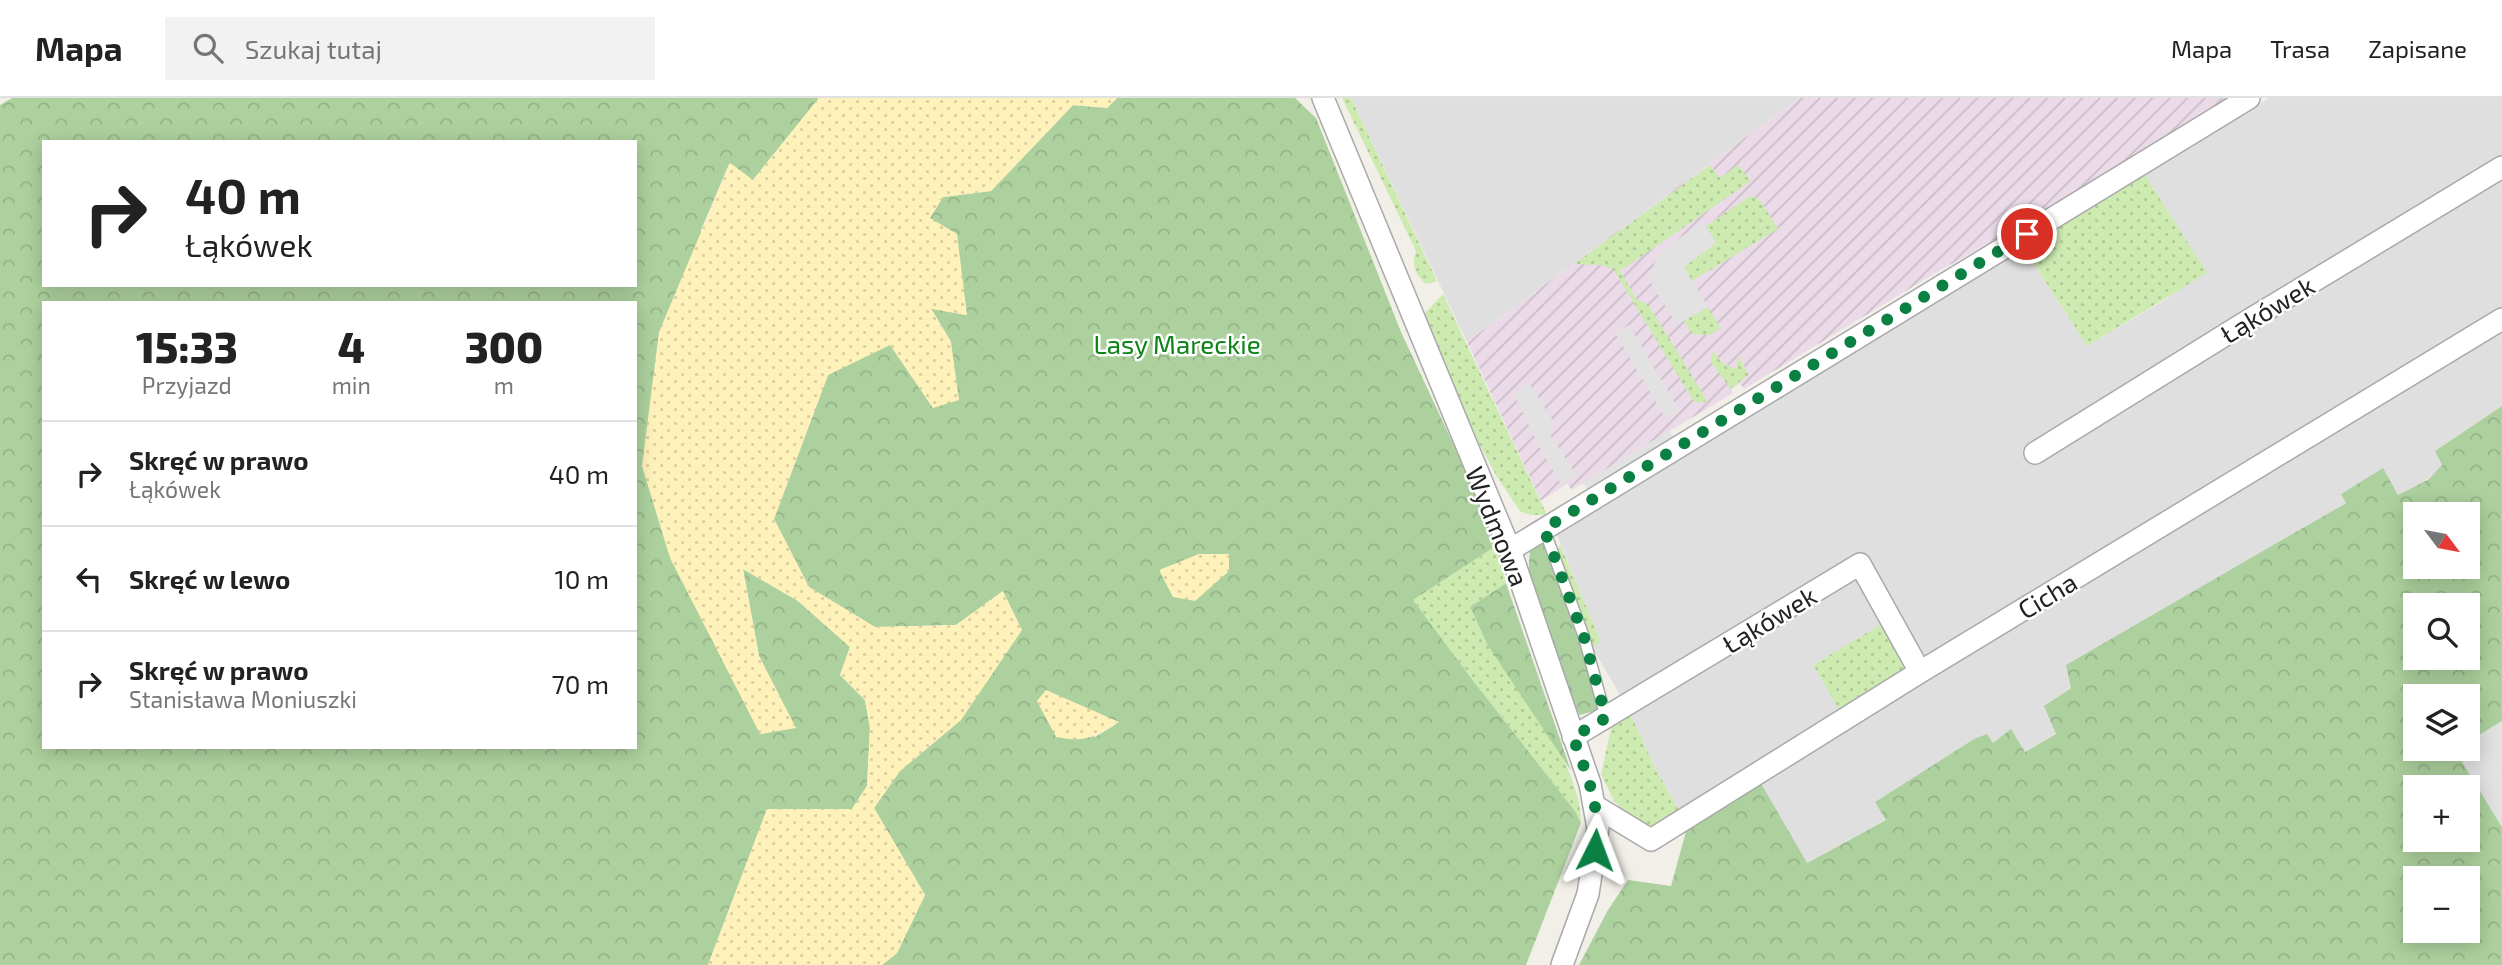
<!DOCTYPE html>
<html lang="pl">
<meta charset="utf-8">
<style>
:root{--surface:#fff;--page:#f2f2f2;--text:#222;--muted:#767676;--line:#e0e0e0}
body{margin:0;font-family:"Exo 2",sans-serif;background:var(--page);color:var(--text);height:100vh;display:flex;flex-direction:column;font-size:26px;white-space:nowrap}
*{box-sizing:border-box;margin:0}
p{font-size:23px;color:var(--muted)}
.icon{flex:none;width:38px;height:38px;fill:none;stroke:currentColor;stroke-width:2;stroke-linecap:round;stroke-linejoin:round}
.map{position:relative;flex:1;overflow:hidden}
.panel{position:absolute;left:42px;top:203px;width:595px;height:448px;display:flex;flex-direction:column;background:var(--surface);border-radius:0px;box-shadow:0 4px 18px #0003}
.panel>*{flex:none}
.top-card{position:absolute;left:42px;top:42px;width:595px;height:147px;border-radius:0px;box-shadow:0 4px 18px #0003;background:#fff;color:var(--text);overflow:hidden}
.needle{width:46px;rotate:122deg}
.fabs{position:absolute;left:2403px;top:404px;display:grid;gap:14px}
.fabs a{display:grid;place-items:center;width:77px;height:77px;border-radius:0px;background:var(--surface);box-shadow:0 4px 18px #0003;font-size:35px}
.pin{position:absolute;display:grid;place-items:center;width:60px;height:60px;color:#fff;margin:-30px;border:4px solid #fff;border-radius:50%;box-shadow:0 2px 7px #0007}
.me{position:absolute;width:77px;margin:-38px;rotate:3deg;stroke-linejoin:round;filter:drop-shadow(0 0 5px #0008)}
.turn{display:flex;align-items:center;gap:24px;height:147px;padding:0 28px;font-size:32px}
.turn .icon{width:91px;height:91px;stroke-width:2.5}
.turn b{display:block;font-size:49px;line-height:60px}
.eta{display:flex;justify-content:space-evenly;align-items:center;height:119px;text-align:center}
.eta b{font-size:42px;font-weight:800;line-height:49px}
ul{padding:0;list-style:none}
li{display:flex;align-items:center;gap:21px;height:105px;padding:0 28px;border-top:2px solid var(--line)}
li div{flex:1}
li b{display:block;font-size:26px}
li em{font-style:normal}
header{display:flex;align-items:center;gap:42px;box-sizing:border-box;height:98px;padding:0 35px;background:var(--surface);border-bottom:2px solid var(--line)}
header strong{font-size:33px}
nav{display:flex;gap:38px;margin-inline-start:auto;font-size:24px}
.search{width:490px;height:63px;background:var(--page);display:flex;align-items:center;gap:18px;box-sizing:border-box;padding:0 24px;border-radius:0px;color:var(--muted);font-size:26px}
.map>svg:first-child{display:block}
.residential{fill:#e0dfdf}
.industrial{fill:url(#industrial-furrows)}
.grass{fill:url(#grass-dots)}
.forest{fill:url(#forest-crowns);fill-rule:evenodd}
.sand{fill:url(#sand-dots)}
.parking{fill:#e2e2e2}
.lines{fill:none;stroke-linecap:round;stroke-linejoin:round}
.lane-casing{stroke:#a9a9a9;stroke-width:13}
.street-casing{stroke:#a9a9a9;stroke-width:24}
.lane{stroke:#fff;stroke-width:10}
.street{stroke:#fff;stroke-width:21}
.route{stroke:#0b8043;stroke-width:12;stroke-dasharray:0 21.6}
.labels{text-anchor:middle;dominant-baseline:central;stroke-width:5;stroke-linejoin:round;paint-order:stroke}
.street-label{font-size:26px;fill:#222;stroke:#fff}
.park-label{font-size:26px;fill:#0c8416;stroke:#fff}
</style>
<header>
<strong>Mapa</strong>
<div class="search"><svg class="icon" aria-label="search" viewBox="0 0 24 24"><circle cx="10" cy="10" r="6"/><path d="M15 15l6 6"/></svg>Szukaj tutaj</div>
<nav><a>Mapa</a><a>Trasa</a><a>Zapisane</a></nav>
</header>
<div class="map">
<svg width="2502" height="867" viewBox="0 0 2502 867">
<defs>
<pattern id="industrial-furrows" width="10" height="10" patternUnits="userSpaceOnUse" patternTransform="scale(1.75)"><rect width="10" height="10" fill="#ebdbe8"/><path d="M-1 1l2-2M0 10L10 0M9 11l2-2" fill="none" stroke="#c9bcc7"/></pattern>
<pattern id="grass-dots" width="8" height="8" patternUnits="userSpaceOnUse" patternTransform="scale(1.75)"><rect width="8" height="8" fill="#cdebb0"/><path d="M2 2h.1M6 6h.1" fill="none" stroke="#b0c997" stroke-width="1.8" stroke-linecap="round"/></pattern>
<pattern id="forest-crowns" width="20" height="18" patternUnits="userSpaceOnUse" patternTransform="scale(1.75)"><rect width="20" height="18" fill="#add19e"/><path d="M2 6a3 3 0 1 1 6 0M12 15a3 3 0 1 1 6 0" fill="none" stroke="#95b388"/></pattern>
<pattern id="sand-dots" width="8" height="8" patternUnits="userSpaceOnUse" patternTransform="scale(1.75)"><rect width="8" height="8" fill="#fff1ba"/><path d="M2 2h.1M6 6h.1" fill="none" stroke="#dacea0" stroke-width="1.8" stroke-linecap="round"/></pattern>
</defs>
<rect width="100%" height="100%" fill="#f2efe9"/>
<path class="residential" d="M1351 0H1799L1467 244Z
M2269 0H2502V62L2134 282 2022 353 2028 366 2502 81V212L1920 565 1861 456 1623 602 1592 549 1600 543 1557 437 2024 150 2087 248 2163 203 2206 174 2145 77Z
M2502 233V308L2435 353 2442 368 2429 380 2398 397 2382 371 2341 396 2347 404 2290 438 2044 608 2057 635 2024 654 1974 641 1875 704 1887 721 1806 765 1759 682Z
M1856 474 1885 524 1814 567 1841 615 1680 714 1654 668 1630 615Z"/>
<path class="industrial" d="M1799 0H2235L2106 79 1932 177 1744 291 1740 285 1731 291 1733 295 1572 392 1567 386 1541 403 1467 244Z"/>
<path class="grass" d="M1342 0H1351L1437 183 1426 186C1415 176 1411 167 1416 153Z
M1710 67 1720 80 1738 67 1751 83 1620 173 1637 202 1648 206 1708 304H1694L1613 171 1602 167 1574 166Z
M2145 77 2207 175 2087 248 2024 150Z
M1750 98 1759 101 1778 131 1692 183 1684 168 1716 145 1706 128Z
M1443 196 1547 417H1530L1520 413 1497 379 1473 334 1423 217Z
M1708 209 1721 230 1710 237 1692 236 1684 223Z
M1714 253 1721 264 1736 271 1738 258 1749 276 1731 291 1710 263Z
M1560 446 1601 544 1592 549 1558 452Z
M1496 448 1506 485 1470 509C1476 522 1481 536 1489 548 1521 600 1580 662 1581 725L1575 713 1471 580 1413 502Z
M1885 524 1913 570 1841 615 1813 567Z
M1630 615 1654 668 1680 714 1656 731 1641 730 1614 703 1601 676 1611 630Z"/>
<path class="forest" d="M12 0H819L752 83 729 66 701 132 760 636 795 629 759 558 743 471 798 503 850 549 840 577 865 602 870 630 867 688 852 711H767L708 867H0V7ZM44 44H635V187H44ZM44 205H635V649H44Z
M1117 0H1295L1316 20 1401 234 1457 354 1496 448 1413 502 1471 580 1575 713 1581 725 1526 867H882L897 855 925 797 874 710 900 673 961 622 1003 493 956 527 875 529 809 489 774 421 828 277 890 246 933 310 951 244 931 210 966 217 930 120 943 99 991 93 1073 7 1107 10ZM1037 603 1118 624V625L1095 639 1046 619Z
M2502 308V623L2468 644V598H2415V651H2457L2455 652 2502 729V867H1579L1608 812 1628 782 1671 788 1687 730 1759 682 1807 765 1886 722 1875 704 1974 641 1987 636 1993 645 2011 631 2025 654 2056 636 2044 608 2071 590 2066 567 2346 405 2341 396 2383 370 2398 397 2429 381 2442 367 2435 353ZM2415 416H2468V469H2415ZM2415 508H2468V560H2415ZM2415 690H2468V742H2415ZM2415 780H2468V833H2415Z
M1545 442 1581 539 1598 612 1580 617C1559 580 1522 495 1530 454Z
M1506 485 1571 673 1487 546 1470 509Z"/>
<path class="sand" d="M819 0H1117L1107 10 1073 7 991 93 943 99 930 120 957 136 967 217 931 211 951 244 959 302 933 310 890 247 828 277 774 421 809 489 875 529 956 527 1003 493 1022 532 961 622 900 673 874 710 925 797 897 855 882 867H708L767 711H852L867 688 870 630 865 602 840 577 850 549 798 503 743 471 759 558 796 630 760 636 670 460 642 368 659 234 730 65 753 82Z
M1199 456H1229V473L1195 503 1173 499 1159 472Z
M1046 592 1119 624C1096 639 1084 645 1056 639L1037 603Z"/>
<path class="parking" d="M1703 124 1716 145 1684 169 1708 209 1677 227 1649 182 1656 160 1673 144Z
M1629 227 1679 312 1666 321 1615 235Z
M1529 285 1554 325 1550 331V337L1576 376 1561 386 1540 350 1513 295Z
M1669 333 1674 341 1589 393 1583 385Z
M2502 623V729L2455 652 2468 651V644Z"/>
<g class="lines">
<g class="lane-casing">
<path id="lane" d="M1544 431 1584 539 1606 620"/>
</g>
<g class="street-casing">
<path id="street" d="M1323 0 1510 452 1590 686 1598 730 1588 796 1562 867
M2035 355 2246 224 2502 69
M1510 452 2249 0
M1573 639 1860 466 1920 574
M1595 708 1651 742 1920 574 2502 221"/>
</g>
<use href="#lane" class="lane"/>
<use href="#street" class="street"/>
</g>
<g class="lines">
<path class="route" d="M1595 752C1602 709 1587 678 1573 639L1606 620 1584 539 1544 431 2027 136"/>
</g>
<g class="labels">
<g class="street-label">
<text transform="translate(2267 211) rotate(-31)">Łąkówek</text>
<text transform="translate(1498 428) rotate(68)">Wydmowa</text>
<text transform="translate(2047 497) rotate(-31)">Cicha</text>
<text transform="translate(1769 521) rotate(-31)">Łąkówek</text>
</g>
<g class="park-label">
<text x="1177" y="245">Lasy Mareckie</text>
</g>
</g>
</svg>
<div class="fabs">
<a><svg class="needle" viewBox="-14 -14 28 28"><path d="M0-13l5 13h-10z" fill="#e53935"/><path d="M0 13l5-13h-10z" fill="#767676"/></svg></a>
<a><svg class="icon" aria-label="search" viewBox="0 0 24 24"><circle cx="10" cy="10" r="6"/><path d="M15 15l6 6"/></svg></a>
<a><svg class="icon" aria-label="layers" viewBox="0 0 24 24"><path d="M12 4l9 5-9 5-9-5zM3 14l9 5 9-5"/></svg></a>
<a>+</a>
<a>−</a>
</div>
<div class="pin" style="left:2027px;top:136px;background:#d93025"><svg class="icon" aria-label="arrive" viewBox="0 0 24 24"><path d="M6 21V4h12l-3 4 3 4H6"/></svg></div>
<svg class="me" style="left:1595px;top:752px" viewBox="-20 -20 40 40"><path d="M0-17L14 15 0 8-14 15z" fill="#0b8043" stroke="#fff" stroke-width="4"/></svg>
<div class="top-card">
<div class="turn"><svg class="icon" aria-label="right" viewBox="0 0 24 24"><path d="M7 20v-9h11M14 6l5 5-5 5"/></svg><div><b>40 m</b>Łąkówek</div></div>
</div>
<section class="panel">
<div class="eta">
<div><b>15:33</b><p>Przyjazd</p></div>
<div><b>4</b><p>min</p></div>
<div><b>300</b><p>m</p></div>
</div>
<ul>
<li><svg class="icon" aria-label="right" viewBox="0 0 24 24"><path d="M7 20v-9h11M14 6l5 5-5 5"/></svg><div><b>Skręć w prawo</b><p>Łąkówek</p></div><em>40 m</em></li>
<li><svg class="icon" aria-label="left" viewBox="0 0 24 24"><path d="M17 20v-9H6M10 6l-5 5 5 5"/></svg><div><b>Skręć w lewo</b></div><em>10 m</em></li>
<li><svg class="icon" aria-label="right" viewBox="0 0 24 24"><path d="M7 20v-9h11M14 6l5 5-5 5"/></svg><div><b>Skręć w prawo</b><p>Stanisława Moniuszki</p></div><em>70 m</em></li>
</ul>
</section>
</div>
